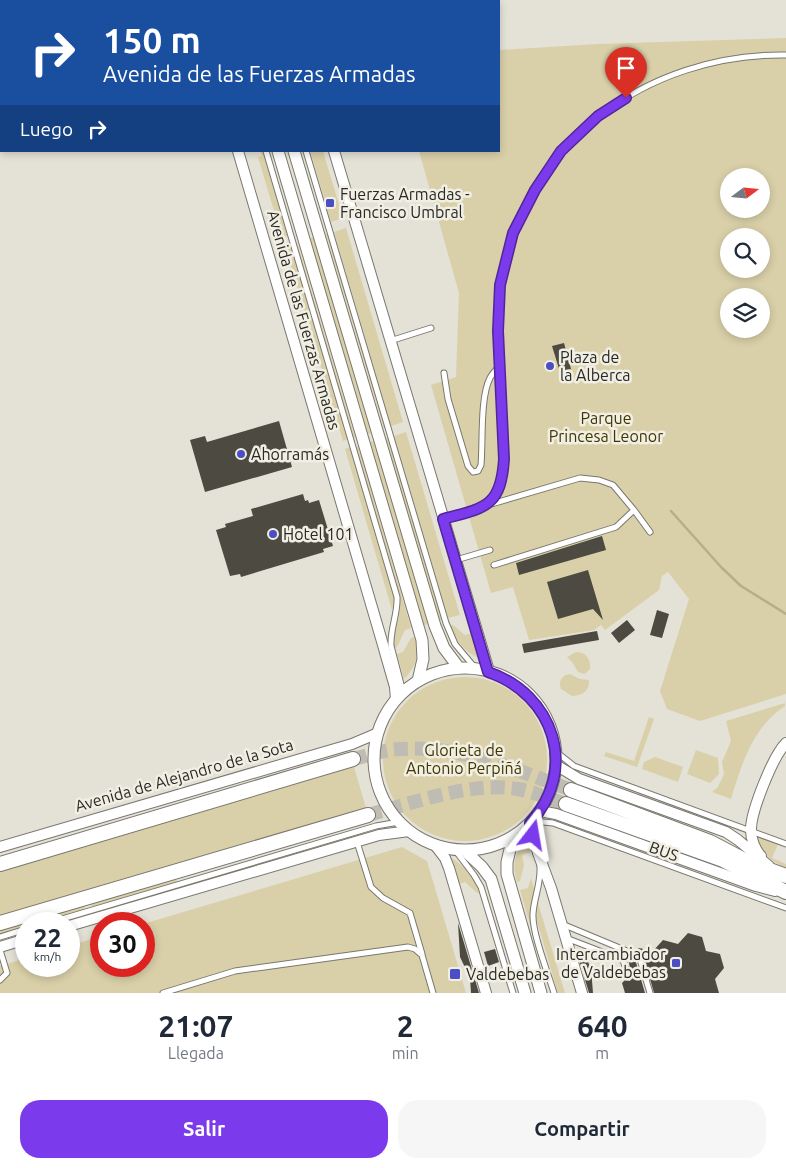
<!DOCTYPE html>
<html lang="es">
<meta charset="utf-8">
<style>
:root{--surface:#fff;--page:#f6f6f7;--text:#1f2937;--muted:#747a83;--accent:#7c3aed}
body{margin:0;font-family:Ubuntu,sans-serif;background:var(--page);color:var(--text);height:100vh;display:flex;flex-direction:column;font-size:19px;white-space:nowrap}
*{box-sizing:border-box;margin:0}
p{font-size:16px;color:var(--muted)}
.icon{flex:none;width:28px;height:28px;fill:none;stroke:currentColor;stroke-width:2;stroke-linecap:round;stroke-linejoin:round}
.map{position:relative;height:993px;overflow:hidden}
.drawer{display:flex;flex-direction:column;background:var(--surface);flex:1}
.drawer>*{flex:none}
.hud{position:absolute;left:0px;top:0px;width:500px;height:152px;box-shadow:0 2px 8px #0003;background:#1a4fa0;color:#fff;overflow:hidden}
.needle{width:32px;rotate:74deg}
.fabs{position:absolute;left:720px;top:168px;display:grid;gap:10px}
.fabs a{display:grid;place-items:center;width:50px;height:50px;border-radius:50%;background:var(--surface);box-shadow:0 2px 8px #0003;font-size:25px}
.speed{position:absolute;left:15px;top:912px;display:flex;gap:10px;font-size:25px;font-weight:700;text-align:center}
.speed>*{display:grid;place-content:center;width:65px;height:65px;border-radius:50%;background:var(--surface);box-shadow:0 2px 8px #0003;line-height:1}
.speed small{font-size:12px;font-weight:400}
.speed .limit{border:8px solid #d22;background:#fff;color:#111}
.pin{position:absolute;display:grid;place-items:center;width:42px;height:42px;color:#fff;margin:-51px -21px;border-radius:50% 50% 50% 0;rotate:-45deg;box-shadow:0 0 5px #0007}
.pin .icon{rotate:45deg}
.me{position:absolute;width:55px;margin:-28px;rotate:14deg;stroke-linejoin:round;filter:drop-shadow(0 0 4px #0008)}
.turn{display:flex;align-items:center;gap:18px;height:105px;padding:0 20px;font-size:22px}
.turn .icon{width:65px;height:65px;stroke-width:2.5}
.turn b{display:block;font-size:35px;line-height:42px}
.then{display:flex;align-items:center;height:48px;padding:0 20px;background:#0003;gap:10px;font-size:19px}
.eta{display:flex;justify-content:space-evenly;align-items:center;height:85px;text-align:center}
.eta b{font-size:30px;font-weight:700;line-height:35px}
.primary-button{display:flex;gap:10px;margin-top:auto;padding:10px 20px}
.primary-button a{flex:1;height:58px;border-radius:20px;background:var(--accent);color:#fff;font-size:20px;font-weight:700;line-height:58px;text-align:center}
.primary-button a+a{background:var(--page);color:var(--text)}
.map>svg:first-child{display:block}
.green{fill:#d9d0a9;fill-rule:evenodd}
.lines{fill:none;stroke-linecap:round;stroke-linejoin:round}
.stream{stroke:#b8ae85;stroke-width:2.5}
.building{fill:#4c4a41}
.secondary-tunnel{stroke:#bfbcb3;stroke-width:14;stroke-dasharray:14 7;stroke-linecap:butt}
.service-casing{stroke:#79776e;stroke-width:7}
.minor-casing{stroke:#79776e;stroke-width:12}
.tertiary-casing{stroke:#79776e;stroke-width:13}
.secondary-casing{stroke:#79776e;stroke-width:16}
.service{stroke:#fff;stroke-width:5}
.minor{stroke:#fff;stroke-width:10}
.tertiary{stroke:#fff;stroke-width:11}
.secondary{stroke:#fff;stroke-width:14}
.route-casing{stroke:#51269a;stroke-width:12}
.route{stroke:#7c3aed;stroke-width:9}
.poi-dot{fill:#4b4ec4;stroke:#f1efe4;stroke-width:2}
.labels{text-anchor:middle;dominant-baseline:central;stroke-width:5;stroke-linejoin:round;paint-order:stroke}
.poi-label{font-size:16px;fill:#292825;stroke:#f1efe4;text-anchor:start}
.street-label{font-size:16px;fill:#292825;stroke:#f1efe4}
.park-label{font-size:16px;fill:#413600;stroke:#f1efe4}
</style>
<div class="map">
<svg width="786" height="993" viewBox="0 0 786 993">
<rect width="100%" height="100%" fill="#e4e1d7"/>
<path class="green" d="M786 38V694L700 721 667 709 660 691 689 599 668 572 662 576 659 590 605 630 601 625 594 630 529 640 513 587 491 593 431 385 456 377 459 293 419 151H499V50L598 44ZM729 176H761V209H729ZM729 236H761V269H729ZM729 296H761V329H729Z
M260 151H263L288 236 282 238 258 157 262 156Z
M310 151H323L343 218 331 222Z
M346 228 403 422 391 426 334 232Z
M326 234H328L386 428 384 429Z
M314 237 372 433 368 434 310 238Z
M296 242H297L355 437 353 438Z
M290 244 348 439 343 441 285 246Z
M406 432 460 615 448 618 394 436Z
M389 437 443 620 440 621 386 438Z
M374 441 428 624 424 625 370 442Z
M358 446 402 596 400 597 356 447Z
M350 447 395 598 392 610 345 449Z
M400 597H402L411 628 405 630 397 647 394 648V635L399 617Z
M453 625 465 635 472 633 479 658C463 651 457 641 450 626Z
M415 637C419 654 417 666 404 679L397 654 403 652 411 638Z
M576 652C586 652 591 659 590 669L585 674 578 672 572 662 567 657Z
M570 674 580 679 589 680C590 691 582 696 572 696L561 689C558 681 562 675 570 674Z
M383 759a82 82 0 1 1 164 0a82 82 0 1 1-164 0Z
M785 703V706C753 727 742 763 731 799L712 792 718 787 724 774 722 762 731 741 726 721Z
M649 717 654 719 637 767 604 756 606 752 634 761Z
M696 750 718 758 719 774 710 783 687 774Z
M655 757 683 767 678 782 642 769 644 762Z
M354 767 366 808 0 917V871Z
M365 832 366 834 94 914V913Z
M756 836 778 844 772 858 786 864V868C771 862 761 851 756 836Z
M527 840 531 852 522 855 524 865 520 881 517 882C512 864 514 853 527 840Z
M402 847 427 861 466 993H0V966L26 958V966H69V946L101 936V966H144L143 924Z
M452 858C465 867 475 877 480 892L477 893 465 882 459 884Z
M175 877 177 882 92 907 90 902Z
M531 878 535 892 530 914V925L520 890 528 888Z
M83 903 85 909 35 924H26V926L0 934V928Z
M538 903 565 993H558L536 918Z"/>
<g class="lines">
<path class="stream" d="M671 511 721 567 741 586 786 614"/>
</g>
<path class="building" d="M564 343 571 369 560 372 552 346Z
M279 421 292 467 205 492 190 440 205 436 207 442Z
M303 494 305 501 308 500 309 503 319 500 333 546 323 549 324 552 241 577 240 574 230 576 216 530 226 527 225 524 253 516 251 509Z
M602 536 606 550 519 575 516 563Z
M588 570 603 620 593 609 558 619 547 582Z
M657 610 669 614 662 638 650 635Z
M627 620 635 630 619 643 611 633Z
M597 631 599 640 524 653 522 644Z
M458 923 479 993H471L470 978 460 957Z
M688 933 702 937 706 951 720 954 724 968 715 979 719 993H654L643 954 636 950 639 948 653 951 663 940 678 944Z
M495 949 499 962 488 966 484 952Z
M583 952 591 968 593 993H589L579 960Z
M630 957 635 959 645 993H625L622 983 625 980 630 981 632 978 628 958Z"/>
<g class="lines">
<path class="secondary-tunnel" d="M353 759C365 756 378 752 390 750 453 742 514 769 571 790
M368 815C414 803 471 781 518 789 534 792 550 799 566 804"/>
<g class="service-casing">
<path id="service" d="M266 151 397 597C398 614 390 629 391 646L403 692
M306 151 446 623 455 644 476 669
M390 341 431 328
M444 373 448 399 468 466 473 472 478 471 481 465C483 442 480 397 490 378 492 374 496 370 499 366
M488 505 580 478 599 480 613 485 634 510 616 527 494 565
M634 510 650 532
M444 519C457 515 474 513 486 506 501 498 503 474 504 459 503 429 501 398 500 368 498 341 497 312 501 285 521 144 647 53 786 55
M456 560 490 550
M555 751 574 766 786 844
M532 821 553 823 786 908
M357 842 371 887 383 898 410 913 422 954
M455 850 474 875 481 887 513 993
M540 867C541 884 534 897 533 914 532 933 548 973 554 993
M45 924 376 826 399 822
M562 924 639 956 650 993
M0 937 26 929
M566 938 623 960 628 977
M0 950 7 973 0 980
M163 993 235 971 408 947 415 949 422 955 433 993"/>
</g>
<g class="minor-casing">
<path id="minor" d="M287 0 288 1
M0 1 4 0
M238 151 381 638 395 687 396 699
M334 151 489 671
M556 765 579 779 726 832 738 840 769 866
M540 811 556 814 756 886 775 891
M530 823 538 853 551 888 582 993
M435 845 445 858 449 868 486 993
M0 847 352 744 378 733
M761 856C755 850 751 839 751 831 750 813 773 756 786 743
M69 926 379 835 409 831
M0 947 26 939"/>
</g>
<g class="tertiary-casing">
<path id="tertiary" d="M191 0 196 1
M236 1 240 0
M261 1V0
M278 151 422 640 423 659 418 681
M294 151 435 626 444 648 459 668
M374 759a91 91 0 1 1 182 0a91 91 0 1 1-182 0Z
M513 837 507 862V874L541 993
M464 850 482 867 491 879 525 993"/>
</g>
<g class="secondary-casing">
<path id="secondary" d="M571 790 710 842 748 862 786 876
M566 804 723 860 786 892
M0 864 353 759
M0 923 368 815"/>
</g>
<use href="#service" class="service"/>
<use href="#minor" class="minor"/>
<use href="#tertiary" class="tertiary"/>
<use href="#secondary" class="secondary"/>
</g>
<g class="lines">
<g class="route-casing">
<path id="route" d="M533 835 530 823C579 770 554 694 488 672L443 519C485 508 501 507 504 459L498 331 500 285 513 233 535 190 561 151 598 116 626 98"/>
</g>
<use href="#route" class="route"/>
</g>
<g class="poi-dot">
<rect x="325" y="198" width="10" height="10" rx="2.5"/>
<circle cx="550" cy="366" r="5"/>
<circle cx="241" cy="454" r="5"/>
<circle cx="273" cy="534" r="5"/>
<rect x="671" y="958" width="10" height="10" rx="2.5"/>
<rect x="449" y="968" width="12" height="12" rx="2.5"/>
</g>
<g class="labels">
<g class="poi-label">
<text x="340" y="194">Fuerzas Armadas -<tspan x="340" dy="18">Francisco Umbral</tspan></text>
<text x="560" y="357">Plaza de<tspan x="560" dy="18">la Alberca</tspan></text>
<text x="251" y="454">Ahorramás</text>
<text x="283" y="534">Hotel 101</text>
<text x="666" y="954" text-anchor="end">Intercambiador<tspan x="666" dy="18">de Valdebebas</tspan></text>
<text x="466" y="974">Valdebebas</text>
</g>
<g class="street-label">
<text transform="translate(304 320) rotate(74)">Avenida de las Fuerzas Armadas</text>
<text transform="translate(184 775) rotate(-16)">Avenida de Alejandro de la Sota</text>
<text transform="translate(664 851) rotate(20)">BUS</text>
</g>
<g class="park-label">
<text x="606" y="418">Parque<tspan x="606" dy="18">Princesa Leonor</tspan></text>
<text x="464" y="750">Glorieta de<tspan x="464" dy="18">Antonio Perpiñá</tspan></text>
</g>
</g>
</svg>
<div class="fabs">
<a><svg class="needle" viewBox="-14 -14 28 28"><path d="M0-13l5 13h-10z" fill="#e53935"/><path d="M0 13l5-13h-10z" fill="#747a83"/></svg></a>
<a><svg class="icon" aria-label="search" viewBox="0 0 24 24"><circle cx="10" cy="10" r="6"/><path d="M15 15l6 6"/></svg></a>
<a><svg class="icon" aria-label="layers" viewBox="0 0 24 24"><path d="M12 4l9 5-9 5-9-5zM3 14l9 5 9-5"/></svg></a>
</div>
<div class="speed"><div>22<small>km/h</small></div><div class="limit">30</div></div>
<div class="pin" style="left:626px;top:98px;background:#d93025"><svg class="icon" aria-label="arrive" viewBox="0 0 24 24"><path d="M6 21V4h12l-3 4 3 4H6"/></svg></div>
<svg class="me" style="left:533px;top:835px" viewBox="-20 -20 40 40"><path d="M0-17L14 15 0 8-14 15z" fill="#7c3aed" stroke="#fff" stroke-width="4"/></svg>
<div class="hud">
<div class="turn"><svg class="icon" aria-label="right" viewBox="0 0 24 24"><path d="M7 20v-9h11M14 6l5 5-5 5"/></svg><div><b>150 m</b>Avenida de las Fuerzas Armadas</div></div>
<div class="then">Luego<svg class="icon" aria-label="right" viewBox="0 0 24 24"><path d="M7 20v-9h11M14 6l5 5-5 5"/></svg></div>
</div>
</div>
<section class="drawer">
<div class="eta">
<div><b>21:07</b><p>Llegada</p></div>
<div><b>2</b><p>min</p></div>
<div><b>640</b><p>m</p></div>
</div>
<div class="primary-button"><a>Salir</a><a>Compartir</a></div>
</section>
